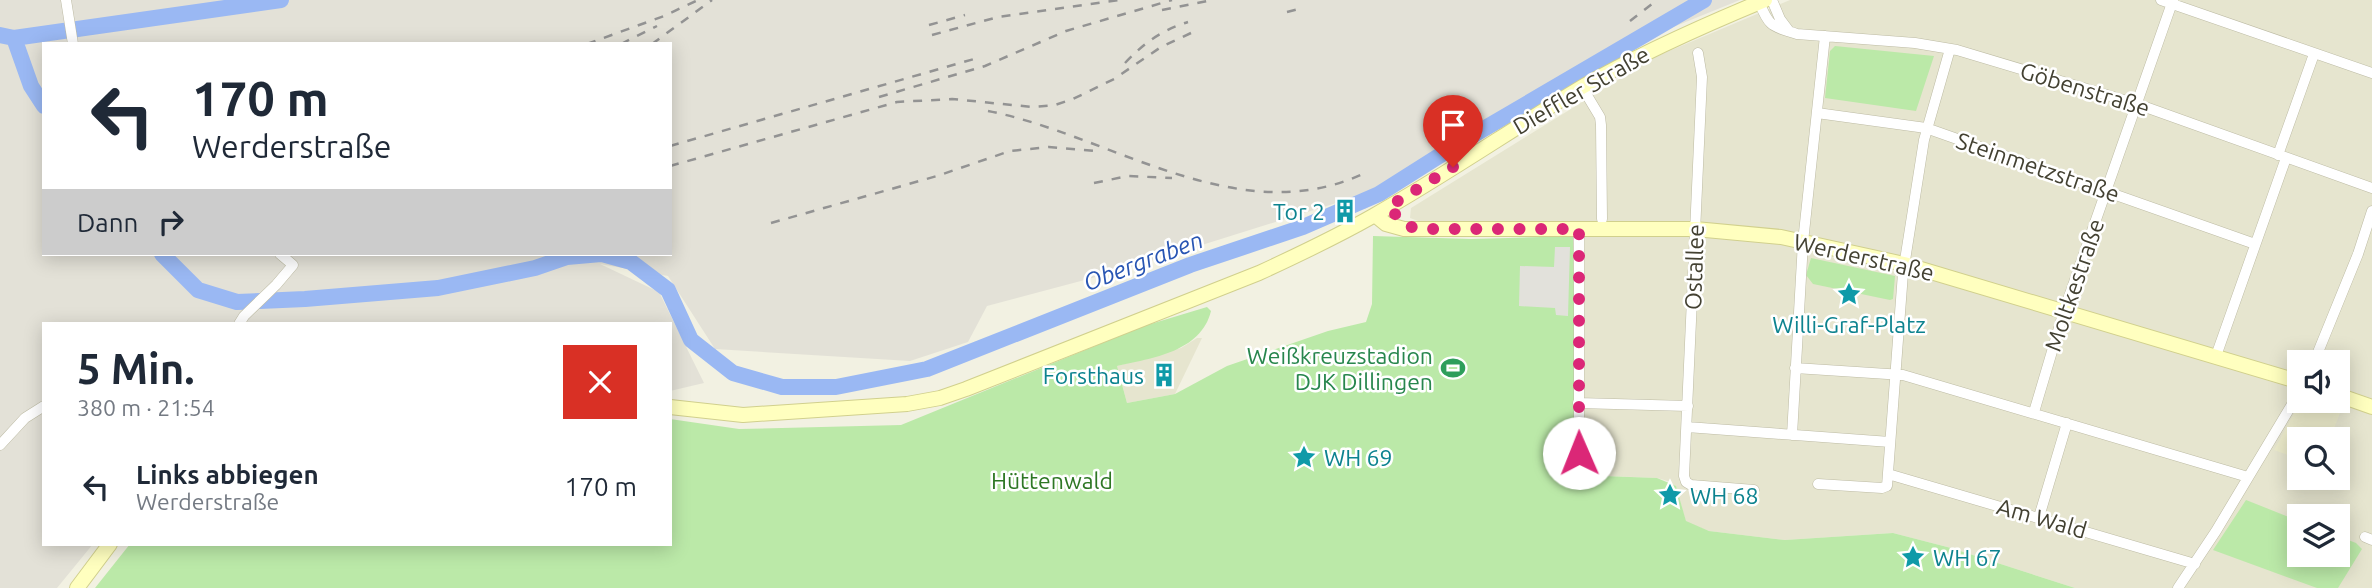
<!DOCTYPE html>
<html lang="de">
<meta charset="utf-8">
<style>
:root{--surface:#fff;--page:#f6f6f7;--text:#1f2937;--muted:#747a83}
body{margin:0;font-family:Ubuntu,sans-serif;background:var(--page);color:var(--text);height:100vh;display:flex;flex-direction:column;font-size:26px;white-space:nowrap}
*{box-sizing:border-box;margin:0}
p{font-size:23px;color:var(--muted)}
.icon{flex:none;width:38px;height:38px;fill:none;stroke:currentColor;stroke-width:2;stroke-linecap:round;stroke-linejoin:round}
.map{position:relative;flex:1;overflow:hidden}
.details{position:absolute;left:42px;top:322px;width:630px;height:224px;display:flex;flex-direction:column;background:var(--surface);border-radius:0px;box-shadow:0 4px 18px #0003}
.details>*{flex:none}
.banner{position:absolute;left:42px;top:42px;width:630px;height:214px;border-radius:0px;box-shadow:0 4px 18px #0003;background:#fff;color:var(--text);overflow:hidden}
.tools{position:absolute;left:2287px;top:350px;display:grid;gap:14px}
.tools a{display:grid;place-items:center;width:63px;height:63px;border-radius:0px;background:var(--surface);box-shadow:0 4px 18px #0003;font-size:35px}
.pin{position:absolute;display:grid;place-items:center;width:60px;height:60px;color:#fff;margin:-72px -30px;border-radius:50% 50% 50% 0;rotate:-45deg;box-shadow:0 0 7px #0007}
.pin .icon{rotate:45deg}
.me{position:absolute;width:77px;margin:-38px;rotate:359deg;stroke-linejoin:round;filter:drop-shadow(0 0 5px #0008)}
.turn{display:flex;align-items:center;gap:24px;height:147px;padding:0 35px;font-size:32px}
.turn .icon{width:91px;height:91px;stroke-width:2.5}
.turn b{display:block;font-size:49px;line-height:60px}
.then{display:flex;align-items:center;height:66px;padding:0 35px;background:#0003;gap:14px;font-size:26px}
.round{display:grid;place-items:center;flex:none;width:74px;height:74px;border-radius:0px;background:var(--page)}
.overview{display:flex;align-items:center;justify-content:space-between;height:119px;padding:0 35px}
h1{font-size:42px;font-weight:600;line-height:52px}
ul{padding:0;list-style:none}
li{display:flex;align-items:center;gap:21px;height:91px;padding:0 35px}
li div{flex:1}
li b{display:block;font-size:26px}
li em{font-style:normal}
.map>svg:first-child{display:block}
.residential{fill:#e6e5cf;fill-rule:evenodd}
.industrial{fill:#e3e1d7;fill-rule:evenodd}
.education{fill:#ecebcb}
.green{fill:#bbe9a8}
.parking{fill:#e2e1db}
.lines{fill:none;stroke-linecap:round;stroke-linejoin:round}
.river{stroke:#9ab8f3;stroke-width:16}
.street-casing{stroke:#bdbba4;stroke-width:11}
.secondary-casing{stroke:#d1d08d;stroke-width:16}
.street{stroke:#fff;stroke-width:10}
.secondary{stroke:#ffffbf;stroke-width:14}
.rail{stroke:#939393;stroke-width:2.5;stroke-dasharray:9 9;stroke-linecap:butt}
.route{stroke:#db2777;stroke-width:12;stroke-dasharray:0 21.6}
.labels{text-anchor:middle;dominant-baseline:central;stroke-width:5;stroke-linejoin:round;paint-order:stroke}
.street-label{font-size:23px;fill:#434132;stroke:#fff}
.culture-label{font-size:23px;fill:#0d838f;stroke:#fff;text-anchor:start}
.leisure-label{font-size:23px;fill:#27864d;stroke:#fff;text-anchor:end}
.park-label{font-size:23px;fill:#2e7724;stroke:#fff}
.water-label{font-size:24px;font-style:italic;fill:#2855b3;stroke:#fff}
</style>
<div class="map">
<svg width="2372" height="588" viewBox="0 0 2372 588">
<rect width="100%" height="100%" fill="#f2f1e2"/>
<path class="residential" d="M1790 0H2372V588H2075L1951 548 1893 533 1785 540 1709 531 1686 522 1676 487 1668 481 1657 478 1584 475 1585 223 1421 222 1410 218 1411 208 1655 57ZM2300 362H2338V401H2300ZM2300 439H2338V478H2300ZM2300 516H2338V555H2300Z
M1197 338H1202L1175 394 1127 403 1117 366 1181 348Z"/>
<path class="industrial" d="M0 0H1740L1661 32 1365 209 1349 199 1122 270 987 306 968 342 910 361 715 349 668 276 600 264 659 292 704 383 670 391V324H44V544H93L57 588H0ZM44 44H670V254H44Z"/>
<path class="education" d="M2301 401H2332L2343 405 2330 439H2300L2299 459 2274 450Z"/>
<path class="green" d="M1835 46 1934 56 1916 111 1825 98 1830 51Z
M1373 236 1471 239 1573 236 1577 475 1657 478 1676 486 1686 521 1709 531 1785 540 1893 533 1951 548 2075 588H95L130 544H670V419L739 429 901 425 1144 326 1207 307 1211 311C1201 352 1152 358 1117 366L1127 403 1175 394 1227 366 1328 331 1366 322 1372 304Z
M1811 258 1895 276 1893 299 1890 300 1813 284 1806 275Z
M2246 500 2299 521 2300 555H2338V536L2356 543 2362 549 2338 588H2317L2213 550Z"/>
<path class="parking" d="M1555 247H1570L1568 316 1556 315 1555 308 1519 306 1520 266 1554 267Z"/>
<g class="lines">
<path class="river" d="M0 35 14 38 281 0
M14 38 31 86 44 106
M162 254 198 290 237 302 305 299 438 288 535 268 567 257 601 254
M602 254 631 262 668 290 691 340 733 373 782 387H836L927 369 1190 265 1303 227 1379 194 1458 144 1704 0"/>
<g class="street-casing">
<path id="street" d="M66 0 73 44
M1772 0 1780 19 1789 31
M2161 0 2372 73
M1759 2C1770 29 1773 26 1797 34L1915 43 1957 50 2137 104 2372 188
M1698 53 1702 77 1684 476 1686 482 1691 485 1754 490
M1582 87 1600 117 1601 125 1602 219
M1817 113 1926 128 2255 244
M2278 155 2314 54
M239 324 244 316 276 285 293 265 280 254
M2216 356 2286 158
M2314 362 2358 254 2372 211
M1795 368 1903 375 2248 477
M1578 403 1688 406
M2034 412 2064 311 2173 0
M1687 427 1890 442
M1792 435 1803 242 1825 36
M0 445 25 418 44 406
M1579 453V229
M1888 474 2195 564
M1818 484 1882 488 1887 486 1903 273 1924 140 1950 49
M2039 517 2067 423
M2365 537 2372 540
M2178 588 2216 531 2300 391"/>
</g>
<g class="secondary-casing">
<path id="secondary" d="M1375 215 1386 224 1404 229H1695L1781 237 1904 264 2300 382
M2338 395 2372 407
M670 407 743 415 907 404 940 398 966 389 1259 273C1298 255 1336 237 1373 216 1444 176 1512 129 1582 87 1641 53 1702 26 1765 0
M77 588 110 544"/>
</g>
<use href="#street" class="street"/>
<use href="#secondary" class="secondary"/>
<path class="rail" d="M1162 10 1213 0
M1287 12 1299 9
M1630 21 1657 0
M929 25 965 15
M932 35 998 17 1119 0
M587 44 664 16 698 0
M621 44 657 26
M652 44 712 0
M1125 63C1144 43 1162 30 1188 22
M879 97 985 66 1066 31 1172 0
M988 111C1111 135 1240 234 1367 172
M670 146 981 57
M670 166 897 102 952 99 1033 107 1055 105 1073 99 1114 79 1161 47 1191 33
M1094 183 1128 176 1172 178
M771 223 937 176 1010 151 1049 147 1096 151"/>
</g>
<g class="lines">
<path class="route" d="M1453 167 1388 207 1407 226 1422 229H1579V453"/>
</g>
<defs>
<g id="building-bare" transform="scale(1.89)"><path d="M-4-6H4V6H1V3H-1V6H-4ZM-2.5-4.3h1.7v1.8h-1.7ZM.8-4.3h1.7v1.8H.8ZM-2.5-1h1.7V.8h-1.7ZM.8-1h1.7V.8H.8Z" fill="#0f9aa8" stroke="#fff" stroke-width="2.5" paint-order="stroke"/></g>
<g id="sight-bare" transform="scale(1.89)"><path d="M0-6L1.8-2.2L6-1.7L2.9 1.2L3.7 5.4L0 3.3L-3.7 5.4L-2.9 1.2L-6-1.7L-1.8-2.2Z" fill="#0f9aa8" stroke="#fff" stroke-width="2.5" paint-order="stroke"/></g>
<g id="stadium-bare" transform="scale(1.89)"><path d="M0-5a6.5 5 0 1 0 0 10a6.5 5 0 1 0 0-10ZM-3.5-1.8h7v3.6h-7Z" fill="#2e9e5b" stroke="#fff" stroke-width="2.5" paint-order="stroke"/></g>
</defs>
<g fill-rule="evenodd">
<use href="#building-bare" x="1345" y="211"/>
<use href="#sight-bare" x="1849" y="294"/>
<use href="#stadium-bare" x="1453" y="368"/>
<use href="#building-bare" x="1164" y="375"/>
<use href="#sight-bare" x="1304" y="457"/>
<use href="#sight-bare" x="1670" y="495"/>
<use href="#sight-bare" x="1913" y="557"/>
</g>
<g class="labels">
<g class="street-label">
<text transform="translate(2085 89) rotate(17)">Göbenstraße</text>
<text transform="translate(1581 90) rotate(-30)">Dieffler Straße</text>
<text transform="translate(2038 167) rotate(19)">Steinmetzstraße</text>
<text transform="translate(1864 257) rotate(13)">Werderstraße</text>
<text transform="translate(1694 267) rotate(-88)">Ostallee</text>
<text transform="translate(2074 285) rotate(-71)">Moltkestraße</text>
<text transform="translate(2042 518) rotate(16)">Am Wald</text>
</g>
<g class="culture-label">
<text x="1325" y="211" text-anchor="end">Tor 2</text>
<text x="1849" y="324" text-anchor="middle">Willi-Graf-Platz</text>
<text x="1144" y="375" text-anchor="end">Forsthaus</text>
<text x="1324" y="457">WH 69</text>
<text x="1690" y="495">WH 68</text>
<text x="1933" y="557">WH 67</text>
</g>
<g class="leisure-label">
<text x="1433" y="355">Weißkreuzstadion<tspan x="1433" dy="26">DJK Dillingen</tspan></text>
</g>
<g class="park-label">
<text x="1052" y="480">Hüttenwald</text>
</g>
<g class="water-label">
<text transform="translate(1143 261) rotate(-21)">Obergraben</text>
</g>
</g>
</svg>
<div class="tools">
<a><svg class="icon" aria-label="sound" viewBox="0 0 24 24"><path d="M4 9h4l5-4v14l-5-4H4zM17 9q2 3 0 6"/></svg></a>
<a><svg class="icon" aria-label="search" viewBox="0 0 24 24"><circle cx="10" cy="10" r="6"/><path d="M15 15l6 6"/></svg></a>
<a><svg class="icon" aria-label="layers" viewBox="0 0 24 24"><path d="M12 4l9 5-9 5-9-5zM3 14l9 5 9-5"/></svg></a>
</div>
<div class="pin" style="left:1453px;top:167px;background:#d93025"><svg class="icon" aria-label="arrive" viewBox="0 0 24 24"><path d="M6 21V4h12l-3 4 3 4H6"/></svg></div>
<svg class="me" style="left:1579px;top:453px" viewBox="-20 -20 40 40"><circle r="19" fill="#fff"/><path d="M0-13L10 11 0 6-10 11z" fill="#db2777"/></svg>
<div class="banner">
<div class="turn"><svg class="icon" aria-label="left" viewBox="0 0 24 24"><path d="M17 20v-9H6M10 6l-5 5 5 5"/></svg><div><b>170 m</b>Werderstraße</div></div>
<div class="then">Dann<svg class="icon" aria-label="right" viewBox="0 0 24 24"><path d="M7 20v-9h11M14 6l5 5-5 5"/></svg></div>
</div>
<section class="details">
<div class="overview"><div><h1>5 Min.</h1><p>380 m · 21:54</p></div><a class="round" style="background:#d93025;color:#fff"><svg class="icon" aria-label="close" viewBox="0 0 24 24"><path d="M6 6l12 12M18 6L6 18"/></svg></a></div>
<ul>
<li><svg class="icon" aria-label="left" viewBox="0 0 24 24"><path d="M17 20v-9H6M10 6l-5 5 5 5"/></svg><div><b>Links abbiegen</b><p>Werderstraße</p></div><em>170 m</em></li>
</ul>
</section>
</div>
